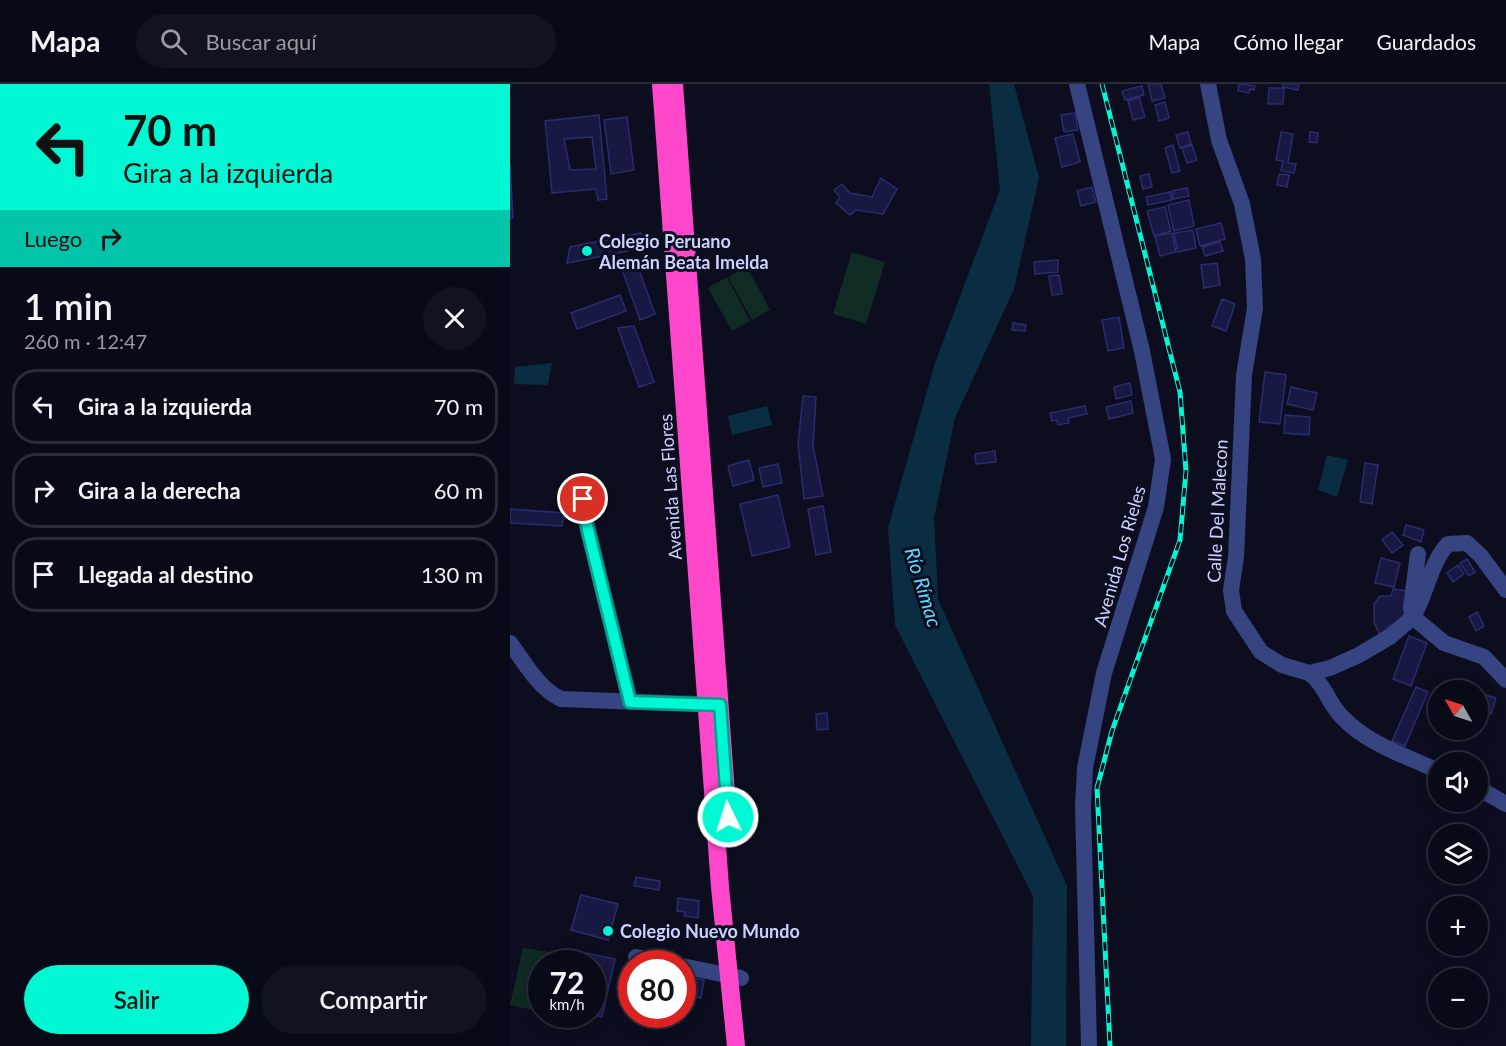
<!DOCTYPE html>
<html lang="es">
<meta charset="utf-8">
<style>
:root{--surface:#090a18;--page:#121321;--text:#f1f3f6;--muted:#999aa2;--line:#292b37;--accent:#00f7d4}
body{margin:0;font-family:Lato,sans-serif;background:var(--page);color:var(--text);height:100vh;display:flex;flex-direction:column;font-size:22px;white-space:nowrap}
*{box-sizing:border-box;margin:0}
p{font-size:20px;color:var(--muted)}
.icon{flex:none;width:33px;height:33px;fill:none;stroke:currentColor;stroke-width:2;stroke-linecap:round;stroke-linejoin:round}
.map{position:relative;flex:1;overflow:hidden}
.drawer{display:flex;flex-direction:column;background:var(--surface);width:510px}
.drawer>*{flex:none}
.guide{background:#00f7d4;color:#111;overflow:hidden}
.needle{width:39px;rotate:309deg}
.buttons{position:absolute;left:918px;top:596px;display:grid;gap:12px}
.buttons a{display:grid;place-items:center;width:60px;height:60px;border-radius:50%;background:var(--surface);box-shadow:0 3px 15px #0003,0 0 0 2px var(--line);font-size:30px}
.speed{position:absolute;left:18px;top:866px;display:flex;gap:12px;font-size:30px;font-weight:700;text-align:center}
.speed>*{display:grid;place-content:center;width:78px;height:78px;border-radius:50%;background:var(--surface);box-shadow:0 3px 15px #0003,0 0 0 2px var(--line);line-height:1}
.speed small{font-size:15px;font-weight:400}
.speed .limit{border:9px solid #d22;background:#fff;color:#111}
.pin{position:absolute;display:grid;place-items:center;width:51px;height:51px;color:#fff;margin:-26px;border:3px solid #fff;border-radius:50%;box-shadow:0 2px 6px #0007}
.me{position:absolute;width:66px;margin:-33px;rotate:356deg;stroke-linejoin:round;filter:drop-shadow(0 0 4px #0008)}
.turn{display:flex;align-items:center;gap:21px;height:126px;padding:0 24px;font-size:27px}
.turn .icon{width:78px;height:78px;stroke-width:2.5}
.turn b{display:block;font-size:42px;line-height:51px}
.then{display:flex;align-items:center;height:57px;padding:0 24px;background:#0003;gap:12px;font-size:22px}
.round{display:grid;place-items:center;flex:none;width:63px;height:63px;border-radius:32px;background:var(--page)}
.summary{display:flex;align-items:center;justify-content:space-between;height:102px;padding:0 24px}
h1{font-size:36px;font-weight:600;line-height:45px}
.primary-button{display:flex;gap:12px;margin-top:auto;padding:12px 24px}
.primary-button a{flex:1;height:69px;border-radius:36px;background:var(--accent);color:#111;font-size:24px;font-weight:600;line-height:69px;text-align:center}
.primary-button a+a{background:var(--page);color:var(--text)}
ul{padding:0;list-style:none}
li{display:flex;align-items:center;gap:18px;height:75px;margin:0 12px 9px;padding:0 12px;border:3px solid var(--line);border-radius:24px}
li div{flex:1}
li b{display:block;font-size:22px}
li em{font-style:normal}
header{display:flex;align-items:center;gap:36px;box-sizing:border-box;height:84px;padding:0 30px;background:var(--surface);border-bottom:2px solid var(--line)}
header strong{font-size:28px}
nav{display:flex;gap:33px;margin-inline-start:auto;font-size:21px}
.search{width:420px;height:54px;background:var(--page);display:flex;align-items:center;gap:15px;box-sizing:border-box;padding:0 21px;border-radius:33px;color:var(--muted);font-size:22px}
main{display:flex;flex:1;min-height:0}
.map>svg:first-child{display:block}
.green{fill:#0f2b23}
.water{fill:#0a2d42}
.building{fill:#181942;stroke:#292c6f;stroke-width:1.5;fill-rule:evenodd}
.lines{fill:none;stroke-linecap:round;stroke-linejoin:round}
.minor{stroke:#364581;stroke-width:16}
.highway{stroke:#ff47cc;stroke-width:18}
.rail-casing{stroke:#00f7d4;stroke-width:5}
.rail{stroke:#0c0e20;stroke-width:3;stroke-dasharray:9;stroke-linecap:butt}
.route-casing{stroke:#00a18a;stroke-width:15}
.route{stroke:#00f7d4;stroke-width:10}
.poi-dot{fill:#00f7d4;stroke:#0c0e20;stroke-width:2}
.labels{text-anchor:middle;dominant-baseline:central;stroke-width:6;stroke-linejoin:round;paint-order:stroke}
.poi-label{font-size:18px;font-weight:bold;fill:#ccd2ff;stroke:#0c0e20;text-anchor:start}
.street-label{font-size:18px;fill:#ccd2ff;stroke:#0c0e20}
.water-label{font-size:20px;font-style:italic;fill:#5adaff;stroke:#0c0e20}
</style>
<header>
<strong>Mapa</strong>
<div class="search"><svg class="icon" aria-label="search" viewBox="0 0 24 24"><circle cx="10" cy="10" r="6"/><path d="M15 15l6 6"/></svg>Buscar aquí</div>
<nav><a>Mapa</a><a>Cómo llegar</a><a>Guardados</a></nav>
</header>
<main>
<section class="drawer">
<div class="guide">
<div class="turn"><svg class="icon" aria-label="left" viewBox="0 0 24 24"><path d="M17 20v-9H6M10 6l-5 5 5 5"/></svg><div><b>70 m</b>Gira a la izquierda</div></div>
<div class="then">Luego<svg class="icon" aria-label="right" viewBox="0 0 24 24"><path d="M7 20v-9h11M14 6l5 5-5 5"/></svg></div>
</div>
<div class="summary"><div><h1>1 min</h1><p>260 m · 12:47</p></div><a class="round"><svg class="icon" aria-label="close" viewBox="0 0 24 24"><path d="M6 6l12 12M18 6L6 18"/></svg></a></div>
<ul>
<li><svg class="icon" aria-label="left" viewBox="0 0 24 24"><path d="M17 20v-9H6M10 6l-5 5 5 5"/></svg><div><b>Gira a la izquierda</b></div><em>70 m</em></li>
<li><svg class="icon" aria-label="right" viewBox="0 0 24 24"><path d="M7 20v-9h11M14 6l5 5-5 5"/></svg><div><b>Gira a la derecha</b></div><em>60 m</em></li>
<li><svg class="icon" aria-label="arrive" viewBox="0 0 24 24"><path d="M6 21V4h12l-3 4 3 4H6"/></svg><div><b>Llegada al destino</b></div><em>130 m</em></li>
</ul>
<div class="primary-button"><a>Salir</a><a>Compartir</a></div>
</section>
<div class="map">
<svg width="996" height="962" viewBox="0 0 996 962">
<rect width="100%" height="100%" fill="#0c0e20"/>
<path class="green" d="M342 168 375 178 356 240 323 230Z
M237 182 260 226 242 236 218 193Z
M217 193 240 237 222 247 198 204Z
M13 864 52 870 50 879H32L31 928 0 921Z"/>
<path class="water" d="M479 0H504L529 94 504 205 445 334 424 434 428 515 557 802 556 962H521L523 812 385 541 378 444 425 279 490 106Z
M42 279 38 301 4 300 5 283Z
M257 322 262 341 222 351 218 332Z
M817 371 838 376 827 413 808 406Z"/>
<path class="building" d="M638 0H651L655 14 642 17Z
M729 0 745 2 744 6 740 5 739 9 728 7Z
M772 0H789L788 6 773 3Z
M632 2 634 11 615 16 612 7Z
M759 4H774L773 20H758Z
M629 13 635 33 623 36 618 17Z
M655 18 659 34 649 37 645 21Z
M565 29 568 46 554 48 551 31Z
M89 31 97 115 88 116 86 105 42 109 35 37ZM82 53 86 85 60 86 54 55Z
M117 33 124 86 101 90 94 36Z
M678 48 681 60 670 64 666 51Z
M771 48 783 50 778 79 786 80 784 89 771 87 773 77 766 76Z
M800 48 808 49 807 59 799 58Z
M563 50 570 78 552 83 545 54Z
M663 61 670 87 662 89 655 64Z
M682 61 687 76 677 79 672 64Z
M0 79 3 134 0 135Z
M639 90 642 103 633 105 630 92Z
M769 90 779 91 777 103 767 101Z
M371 94 387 105 373 130 346 126 340 131 326 119 330 113 324 106 332 100 340 109 362 113Z
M582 103 586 118 571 122 567 107Z
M677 104 679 112 663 115 662 107Z
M660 108 662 116 638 121 636 113Z
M679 116 684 142 664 147 658 121Z
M655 123 661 147 644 152 637 127Z
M711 139 715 155 690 162 686 145Z
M683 146 686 164 668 168 664 149Z
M131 149 133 164 57 179 60 163Z
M662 149 666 168 650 172 645 152Z
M710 158 713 167 695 172 692 163Z
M125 175 145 230 130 236 109 177Z
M548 176V188L525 190 524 178Z
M707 179 710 201 694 204 691 181Z
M549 191 552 210 542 211 539 192Z
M110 211 116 227 67 245 61 229Z
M712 215 725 220 716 247 702 242Z
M609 233 614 264 598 267 592 236Z
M503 239 516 241 515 247 502 246Z
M124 242 144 298 129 303 108 244Z
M755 288 776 291 770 340 749 338Z
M620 299 622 311 606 315 604 303Z
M781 303 807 309 803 326 777 320Z
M293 312 306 313 303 362 313 412 294 415 288 360Z
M621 317 623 329 599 335 596 323Z
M575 322 577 330 558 334 559 339 548 341 547 336 542 337 540 329Z
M775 331 800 333 799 351 774 349Z
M485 367 486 378 466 380 465 370Z
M239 376 244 396 223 402 218 382Z
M855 379 868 381 862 420 850 418Z
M268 380 272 399 253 403 249 384Z
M268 411 280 463 242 472 230 420Z
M313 422 321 468 306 471 298 425Z
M0 425 54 429 52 442 0 439Z
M896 441 914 446 911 458 893 451Z
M882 448 893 461 882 469 872 456Z
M871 474 890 479 884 503 865 499Z
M957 475 965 488 959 492 950 479Z
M948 481 954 490 943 498 937 489Z
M883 505 897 507V526L887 540 879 542 870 552 864 538V520L870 512H881Z
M967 528 974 542 966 547 959 533Z
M899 552 917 559 901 602 883 595Z
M906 603 918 608 895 662 882 657Z
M976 611 986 614 981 630 971 627Z
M317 629 318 645 307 646 306 630Z
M126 793 150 797 149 806 124 802Z
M71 811 108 820 98 856 61 846Z
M168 814 189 817 188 834 174 832 175 828 167 827Z
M71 868 105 875 92 933 76 930H82V879H68Z
M172 891 194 896 191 914 172 910Z"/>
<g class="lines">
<path class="minor" d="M567 0 632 267 653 375 646 423 594 589 575 684 573 722 579 962
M698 0 709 56 732 120 743 175 745 224 734 291 726 473 721 506 724 527 751 568 772 581 799 589 820 584 849 571 881 552 903 533 934 559 974 573 996 596
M73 415 77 442 120 618
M908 470 901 523 903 533C917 509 921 477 938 460L957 459 971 472 996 506
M0 559C15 579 28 604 51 615L210 621
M799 589C816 602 818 619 832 633 859 661 895 671 928 687
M968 704 996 720
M126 873 158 879
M172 882 231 894"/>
<path class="highway" d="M151 0 210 803 226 962
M164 0 218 736"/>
<g class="rail-casing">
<path id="rail" d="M592 0 670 308 676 387 670 456 602 647 587 704 600 962"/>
</g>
<use href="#rail" class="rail"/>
</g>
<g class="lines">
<g class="route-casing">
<path id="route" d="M73 415 77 442 120 618 210 621 218 733"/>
</g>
<use href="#route" class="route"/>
</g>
<g class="poi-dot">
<circle cx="77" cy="167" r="6"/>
<circle cx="98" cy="847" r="6"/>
</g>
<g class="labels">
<g class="poi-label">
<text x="89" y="157">Colegio Peruano<tspan x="89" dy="21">Alemán Beata Imelda</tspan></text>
<text x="110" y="847">Colegio Nuevo Mundo</text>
</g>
<g class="street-label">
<text transform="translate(160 403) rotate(-94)">Avenida Las Flores</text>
<text transform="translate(707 427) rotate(-87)">Calle Del Malecon</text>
<text transform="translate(609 472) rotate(-74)">Avenida Los Rieles</text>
</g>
<g class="water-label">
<text transform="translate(414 503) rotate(73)">Río Rímac</text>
</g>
</g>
</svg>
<div class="buttons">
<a><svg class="needle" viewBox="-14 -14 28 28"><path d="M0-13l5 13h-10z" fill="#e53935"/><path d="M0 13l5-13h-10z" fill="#999aa2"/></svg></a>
<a><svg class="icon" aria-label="sound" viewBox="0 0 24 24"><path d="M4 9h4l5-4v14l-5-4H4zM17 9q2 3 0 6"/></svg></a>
<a><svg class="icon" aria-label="layers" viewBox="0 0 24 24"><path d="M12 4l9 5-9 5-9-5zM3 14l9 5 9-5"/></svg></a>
<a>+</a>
<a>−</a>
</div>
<div class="speed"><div>72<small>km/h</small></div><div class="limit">80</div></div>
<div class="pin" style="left:73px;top:415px;background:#d93025"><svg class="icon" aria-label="arrive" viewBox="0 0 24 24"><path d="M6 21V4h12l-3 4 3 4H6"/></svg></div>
<svg class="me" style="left:218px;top:733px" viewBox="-20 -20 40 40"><circle r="17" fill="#00f7d4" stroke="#fff" stroke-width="3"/><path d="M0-11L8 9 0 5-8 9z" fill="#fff"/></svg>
</div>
</main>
